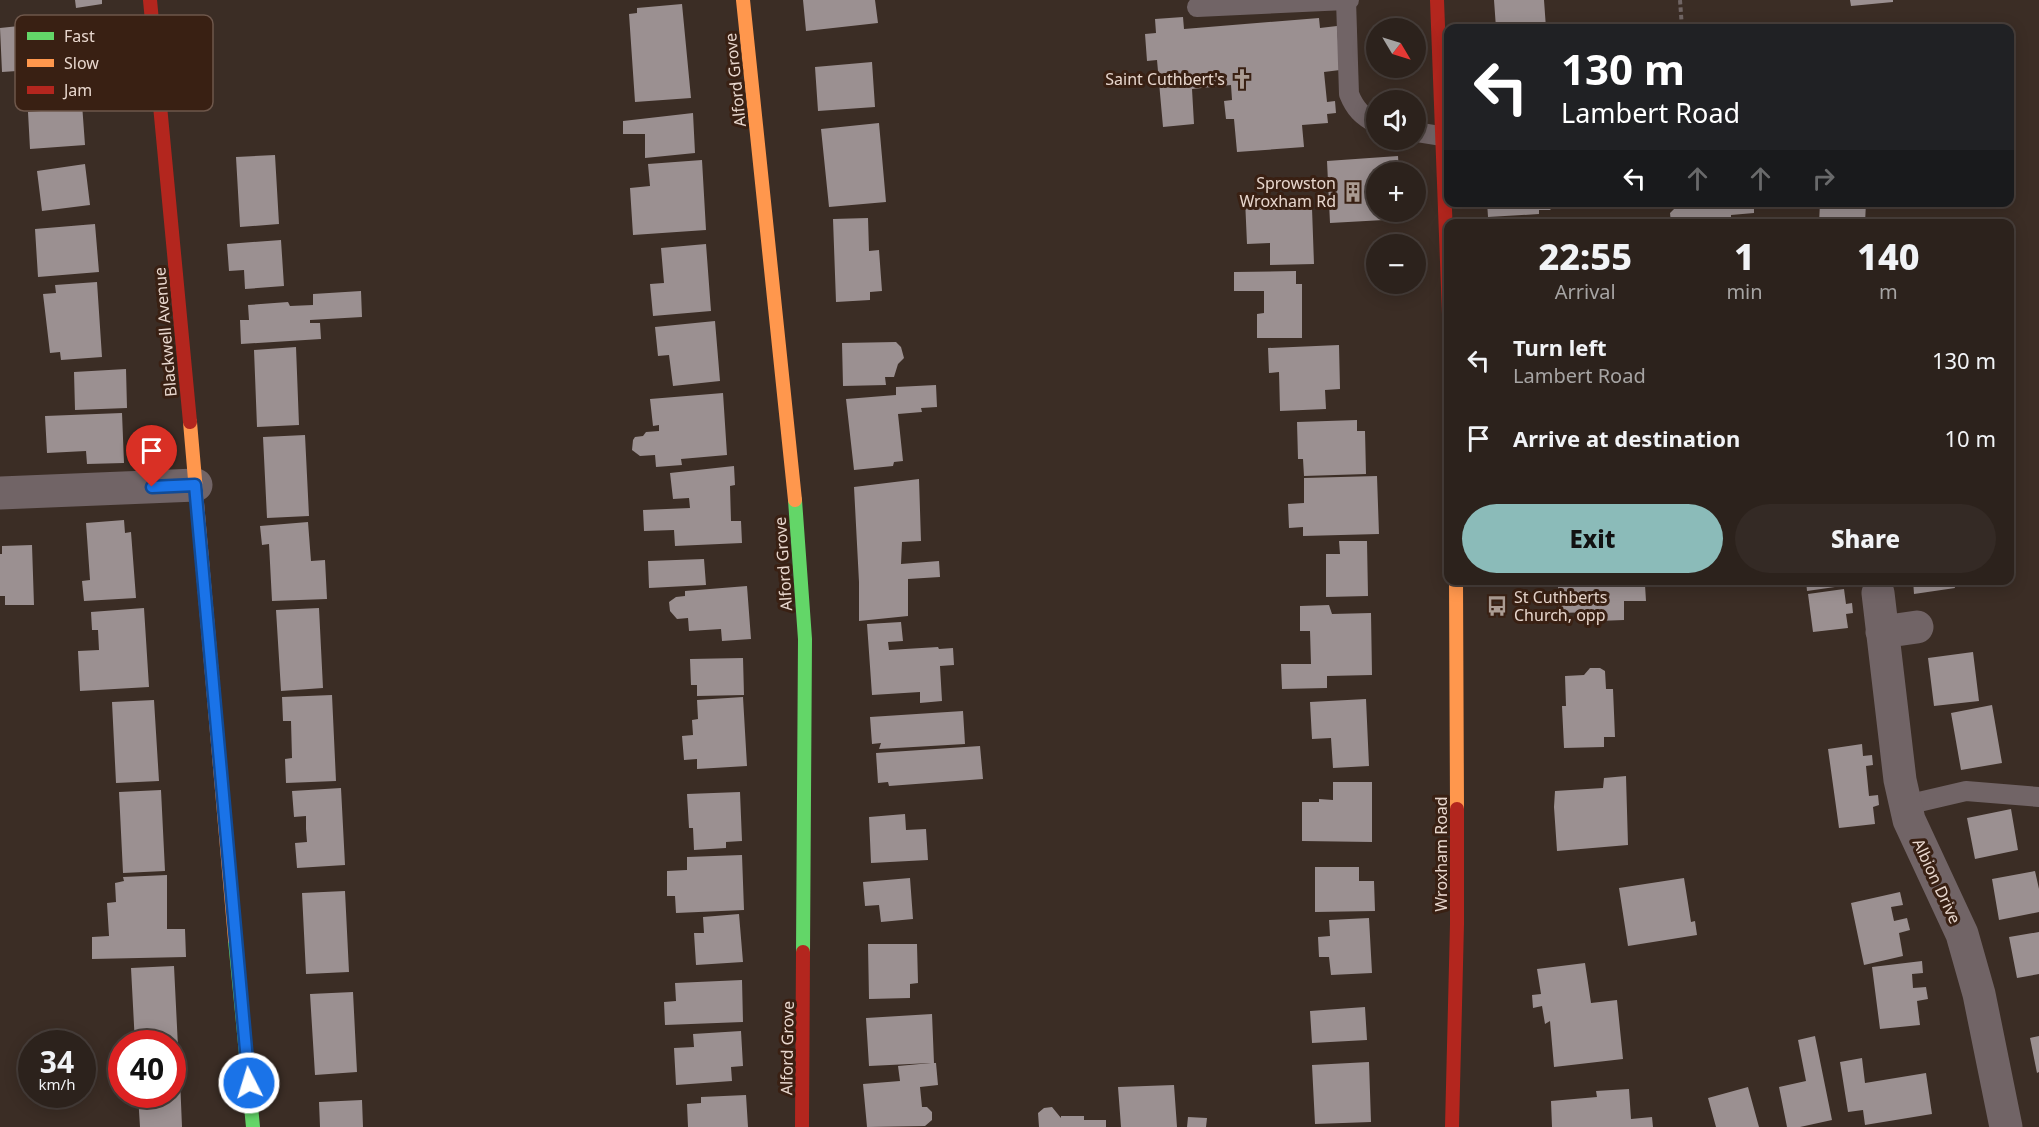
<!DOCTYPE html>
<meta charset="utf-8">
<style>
:root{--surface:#2c221c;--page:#342a25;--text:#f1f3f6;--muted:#a6a4a3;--line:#483f3b;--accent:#8bbbb9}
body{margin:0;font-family:"Noto Sans",sans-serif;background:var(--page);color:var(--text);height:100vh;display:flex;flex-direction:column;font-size:22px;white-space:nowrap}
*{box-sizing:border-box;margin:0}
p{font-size:20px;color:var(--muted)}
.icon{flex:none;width:33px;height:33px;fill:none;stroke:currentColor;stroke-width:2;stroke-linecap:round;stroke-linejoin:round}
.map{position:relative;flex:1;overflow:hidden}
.sheet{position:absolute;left:1444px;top:219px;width:570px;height:366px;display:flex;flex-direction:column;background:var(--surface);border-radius:12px;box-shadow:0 3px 15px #0003,0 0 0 2px var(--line)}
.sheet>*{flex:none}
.banner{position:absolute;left:1444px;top:24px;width:570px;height:183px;border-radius:12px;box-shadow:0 3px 15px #0003,0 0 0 2px var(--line);background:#202124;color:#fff;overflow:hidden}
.needle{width:39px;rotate:128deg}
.buttons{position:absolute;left:1366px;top:18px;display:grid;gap:12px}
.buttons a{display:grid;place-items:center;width:60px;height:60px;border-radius:50%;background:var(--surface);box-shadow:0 3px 15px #0003,0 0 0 2px var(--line);font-size:30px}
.speed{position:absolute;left:18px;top:1030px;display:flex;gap:12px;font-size:30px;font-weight:700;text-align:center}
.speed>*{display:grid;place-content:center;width:78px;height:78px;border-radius:50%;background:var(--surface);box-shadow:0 3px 15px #0003,0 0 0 2px var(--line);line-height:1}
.speed small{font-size:15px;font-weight:400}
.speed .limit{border:9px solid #d22;background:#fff;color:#111}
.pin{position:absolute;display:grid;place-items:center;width:51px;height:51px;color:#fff;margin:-62px -26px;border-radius:50% 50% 50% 0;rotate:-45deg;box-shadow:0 0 6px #0007}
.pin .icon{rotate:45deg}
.me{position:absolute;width:66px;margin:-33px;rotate:355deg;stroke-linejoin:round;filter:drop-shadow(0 0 4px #0008)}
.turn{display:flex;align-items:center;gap:21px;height:126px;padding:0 18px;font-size:27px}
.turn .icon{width:78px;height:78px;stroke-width:2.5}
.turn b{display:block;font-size:42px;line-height:51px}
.lanes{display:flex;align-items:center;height:57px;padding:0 18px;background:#0003;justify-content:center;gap:30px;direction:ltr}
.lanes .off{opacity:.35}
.eta{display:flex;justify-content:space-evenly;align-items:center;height:102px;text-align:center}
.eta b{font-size:36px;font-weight:800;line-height:42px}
.primary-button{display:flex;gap:12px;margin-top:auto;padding:12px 18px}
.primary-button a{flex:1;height:69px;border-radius:36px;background:var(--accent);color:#111;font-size:24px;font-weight:800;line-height:69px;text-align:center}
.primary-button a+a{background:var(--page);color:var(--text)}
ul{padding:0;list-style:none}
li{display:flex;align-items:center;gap:18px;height:78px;padding:0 18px}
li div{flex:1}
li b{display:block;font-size:22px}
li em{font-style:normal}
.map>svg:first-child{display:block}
.building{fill:#9b9091}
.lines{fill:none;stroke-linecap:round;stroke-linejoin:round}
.path{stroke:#706564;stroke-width:4;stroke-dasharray:4.5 3;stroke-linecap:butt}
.lane{stroke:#716466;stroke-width:20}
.street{stroke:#716466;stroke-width:33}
.fast{stroke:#63d668;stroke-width:14}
.slow{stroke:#ff974d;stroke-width:14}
.jam{stroke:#b3261e;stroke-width:14}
.route-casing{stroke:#114b97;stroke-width:15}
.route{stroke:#1a73e8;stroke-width:10}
.labels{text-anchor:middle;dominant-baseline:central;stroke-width:6;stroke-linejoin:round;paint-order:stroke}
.poi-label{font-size:16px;fill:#e8d7ce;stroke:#392013;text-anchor:end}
.street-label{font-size:16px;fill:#e8d7ce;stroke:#392013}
.key{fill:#392013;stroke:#6e574b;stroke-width:1.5}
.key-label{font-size:16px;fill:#e8d7ce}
</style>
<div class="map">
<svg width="2039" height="1127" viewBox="0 0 2039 1127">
<rect width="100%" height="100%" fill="#3b2d25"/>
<path class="building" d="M75 0H102V4L76 8Z
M803 0H875L878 23 806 31Z
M1494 0H1544L1546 28H1496Z
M1850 0H1893V2L1851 6Z
M682 4 691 98 635 102 629 14 637 13V8Z
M1183 17 1184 29 1319 18 1320 28 1337 26 1340 70 1324 72 1327 102 1335 101 1336 113 1327 114 1328 123 1302 125 1304 147 1237 152 1234 119H1226L1224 101 1232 100 1231 85 1192 89 1194 124 1163 127 1157 60 1147 61 1145 34 1156 33 1155 19Z
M76 20 80 64 73 65 75 82 33 86 32 70 2 72 0 28Z
M872 62 875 107 818 111 815 67Z
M81 90 85 145 30 149 28 112 41 111 40 93Z
M693 113 695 153 645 158V134H623V121Z
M879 123 886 202 829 207 821 129Z
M275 155 279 224 240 227 236 157Z
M1398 156 1399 172H1377V212H1402V219L1330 223 1327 161Z
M702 160 706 230 633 235 630 188 650 186 648 164Z
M85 164 90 205 42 211 37 171Z
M1304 197V208H1312L1314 264 1270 265V243L1247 244 1245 199Z
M1487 202H1557L1550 210H1539V214L1488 217Z
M1691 202H1754V213L1731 215V224L1671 223 1670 213 1676 207 1691 206Z
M1820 202H1866L1865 224H1819Z
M868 218 869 251 879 250 882 291 870 292V300L836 302 833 219Z
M95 224 99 272 38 277 35 229Z
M281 240 284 286 245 289 244 270 229 271 227 244Z
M706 244 711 311 653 316 650 284 664 283 661 248Z
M1296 271V284H1302V338H1257V314L1264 313V291H1234V272Z
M97 282 102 357 61 360 60 352 50 353 43 294 56 293 55 285Z
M361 291 362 317 310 320V323H320L321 339 241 344 240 320H249L248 305 288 302 290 306 313 305V294Z
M715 321 720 381 673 386 669 355 658 356 655 327Z
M896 342 901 347 904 358 898 364 894 377H885L886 385 843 386 842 343Z
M1339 345 1340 389 1325 390 1326 409 1280 411 1279 372 1269 373 1268 348Z
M296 347 299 425 257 427 254 350Z
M126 369 127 408 75 410 74 372Z
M936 385 937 407 921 408 922 412 898 414 903 461 894 462 893 466 854 470 846 399 896 395V387Z
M723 393 727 455 681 459 682 465 656 467 655 455 640 456 632 450 633 440 635 437 643 436 646 432 659 431V425L653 426 650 399Z
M122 413 124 463 87 464 86 451 47 453 45 416Z
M1357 420V431H1365L1366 474 1304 476 1303 459H1298L1297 422Z
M305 435 309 516 267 518 263 437Z
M734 466 735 485 730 486 731 521H741L742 543 675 546 674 530 644 531 643 510 690 508 689 498 673 499 670 473Z
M1377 476 1379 534 1303 536V527L1289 528 1288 504 1304 503V478Z
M919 479 921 541 902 542 901 564 939 561 940 577 908 579V616L859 621V582L854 487Z
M124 520 125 533 131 532 136 598 84 601 82 581 90 580 86 523Z
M308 522 311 561 325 560 327 599 272 601 269 544 262 545 260 526Z
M1339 541H1367L1368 596 1326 597V554H1340Z
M32 545 34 605H5V596H0V554H2V546Z
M704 559 706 585 649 588 648 561Z
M1558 580H1614V586L1645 585 1646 601H1624V620L1598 621V612L1558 613Z
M1806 580H1842V586L1807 591Z
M1913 580H1953L1955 588 1914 594Z
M747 586 751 639 722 641 721 629 689 631 688 618 677 619 670 611 669 602 676 597 685 596V591Z
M1844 589 1846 604 1852 603 1853 613 1846 614 1848 628 1813 632 1808 594Z
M1329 605 1332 614 1371 613 1372 675 1327 676V688L1282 689 1281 664H1311L1310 631H1300V606Z
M144 608 149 687 80 691 78 651 99 650 98 630H92L91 612Z
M319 608 323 688 281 691 276 610Z
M901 622 903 641 888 642 889 650 938 647 939 649 953 648 954 665 940 666 942 701 920 703V692L872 695 867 624Z
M1973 652 1979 701 1934 706 1928 658Z
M743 658 744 695 697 696V685H691L690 659Z
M1590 668H1600L1605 671 1606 689H1613L1615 737H1604V747L1564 748 1562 706H1566L1565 676 1584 675Z
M332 695 336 781 286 783 285 759 292 758 291 721H283L282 697Z
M743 697 747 766 697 769V759L684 760 682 736 693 735 692 720 698 719 697 700Z
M1366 699 1369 766 1333 768 1331 738 1312 739 1310 702Z
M154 700 159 781 116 783 112 702Z
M1992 705 2002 763 1961 770 1951 713Z
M963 711 965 744 879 749 881 743 872 744 870 717Z
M1862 744 1863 756 1872 755 1873 765 1866 766 1869 796 1878 795 1879 805 1873 807 1875 824 1839 828 1828 749Z
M980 746 983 779 889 786 888 782 878 783 876 753Z
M1626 776 1628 845 1557 851 1554 807 1555 791 1603 788 1604 778Z
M1333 782H1372V842L1302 841V802H1319V799L1333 800Z
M341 788 345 865 297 868 295 843 307 842 306 829V816L294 817 292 791Z
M161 790 165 871 123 873 119 792Z
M740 792 742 841 726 842V848L694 850 693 828H689L687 794Z
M2011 809 2018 850 1975 859 1967 818Z
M905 814 906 830 926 829 928 860 871 863 869 817Z
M742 855 744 910 676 913 675 896H667V871L687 870V857Z
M1315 867H1359V881H1374L1375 911 1315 912Z
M2035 871 2039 889V912L1999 920 1992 879Z
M167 875V929H185L186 957 92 959V937L109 936 107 903 116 902 115 883 124 881 123 877Z
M910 878 913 919 881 922 879 905 865 906 863 882Z
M1684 878 1691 922 1695 921 1697 935 1628 946 1619 888Z
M345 891 349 972 306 974 302 893Z
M1900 892 1903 905 1891 907 1894 921 1907 918 1910 930 1899 933 1903 956 1864 965 1851 903Z
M739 914 743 962 696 965 694 933H704L703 917Z
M1369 918 1372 973 1331 975 1329 957H1319L1318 937 1330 936 1329 920Z
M2039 932V974L2017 978 2009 937Z
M868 944H917L918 983 910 984V998L869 999Z
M1922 961 1923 973 1912 974 1913 988 1926 987 1928 999 1917 1001 1920 1025 1880 1029 1872 967Z
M1585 963 1591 1003 1617 1000 1623 1059 1554 1067 1550 1021 1545 1024 1542 1006 1533 1008 1532 995 1541 994 1537 969Z
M174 966 178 1047H172V1044H135L131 968Z
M742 980 743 1022 665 1025 664 1002 676 1001 675 983Z
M353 992 357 1072 315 1075 310 994Z
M1365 1007 1367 1040 1312 1043 1310 1011Z
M932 1014 934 1063H936L938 1085 920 1087 922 1107H927L932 1112V1120L925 1126 867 1127 863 1084 900 1081 898 1066 931 1063 869 1066 866 1018Z
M741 1031 743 1066 731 1067 732 1081 676 1085 674 1048 694 1047 693 1034Z
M1815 1036 1832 1120 1800 1127H1787L1779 1087 1806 1081 1798 1040Z
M2039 1036V1072L2037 1073 2030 1038Z
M172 1054H179L182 1127H140L138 1095H172Z
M1862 1058 1865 1083 1926 1073 1932 1114 1865 1125 1863 1110 1848 1112 1840 1062Z
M1369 1062 1371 1122 1315 1124 1312 1065Z
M1174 1085 1177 1127H1121L1118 1087Z
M1748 1087 1759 1127H1716L1708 1098Z
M1629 1089 1631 1119 1652 1117 1653 1127H1552L1551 1101 1597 1097 1596 1091Z
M746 1095 748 1127H688L687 1104 701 1103V1097Z
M362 1100 363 1127H320L319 1102Z
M1052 1107 1061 1118V1116H1084V1120H1106V1127H1039L1038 1113 1044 1108Z
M1188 1117 1207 1118 1206 1127H1187Z"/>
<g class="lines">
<path class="path" d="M1680 0 1682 28"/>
<path class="lane" d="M1349 0H1346L1349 94C1355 109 1362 116 1377 124
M1197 7 1346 0
M1416 132 1441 136
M1906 805 1966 791 2039 797"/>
<path class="street" d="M0 493 196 485
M1878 593 1900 780 1909 820 1962 934 1979 994 2006 1127
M1882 632 1917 627"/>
<path class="fast" d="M795 500 805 639 803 952
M235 940 253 1127"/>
<path class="slow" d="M743 0 795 500
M190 422 235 940
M1456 580 1457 809"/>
<path class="jam" d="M150 0 190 422
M1437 0 1449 314
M802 1127 803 952
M1452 1127 1457 924V809"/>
</g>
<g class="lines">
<g class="route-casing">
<path id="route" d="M152 487 195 485 249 1083"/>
</g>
<use href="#route" class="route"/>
</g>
<defs>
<g id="church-bare" transform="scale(1.62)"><path d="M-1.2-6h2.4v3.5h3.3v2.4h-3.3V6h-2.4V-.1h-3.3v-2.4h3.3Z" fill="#ab9c93" stroke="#392013" stroke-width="2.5" paint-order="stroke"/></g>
<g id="building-bare" transform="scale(1.62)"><path d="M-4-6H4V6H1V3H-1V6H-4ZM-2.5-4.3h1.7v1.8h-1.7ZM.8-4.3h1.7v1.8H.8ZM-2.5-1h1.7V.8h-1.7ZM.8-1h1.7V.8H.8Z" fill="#ab9c93" stroke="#392013" stroke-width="2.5" paint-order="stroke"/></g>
<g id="bus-bare" transform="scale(1.62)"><path d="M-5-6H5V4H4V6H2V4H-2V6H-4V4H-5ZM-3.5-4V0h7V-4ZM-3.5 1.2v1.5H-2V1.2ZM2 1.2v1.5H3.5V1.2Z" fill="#ab9c93" stroke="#392013" stroke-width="2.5" paint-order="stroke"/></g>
</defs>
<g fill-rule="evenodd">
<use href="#church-bare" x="1242" y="79"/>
<use href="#building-bare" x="1353" y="192"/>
<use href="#bus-bare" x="1497" y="606"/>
</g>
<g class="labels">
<g class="poi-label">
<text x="1225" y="79">Saint Cuthbert's</text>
<text x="1336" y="183">Sprowston<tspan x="1336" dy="18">Wroxham Rd</tspan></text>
<text x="1514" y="597" text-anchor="start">St Cuthberts<tspan x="1514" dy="18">Church, opp</tspan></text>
</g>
<g class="street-label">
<text transform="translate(735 80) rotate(-96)">Alford Grove</text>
<text transform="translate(165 332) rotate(-95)">Blackwell Avenue</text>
<text transform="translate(783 564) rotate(-94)">Alford Grove</text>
<text transform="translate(1441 854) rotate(-90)">Wroxham Road</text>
<text transform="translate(1937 881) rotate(65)">Albion Drive</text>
<text transform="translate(787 1048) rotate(-89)">Alford Grove</text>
</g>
</g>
<rect x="15" y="15" width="198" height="96" rx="9" class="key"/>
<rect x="27" y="32" width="27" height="8" fill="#63d668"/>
<rect x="27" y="59" width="27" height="8" fill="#ff974d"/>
<rect x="27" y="86" width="27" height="8" fill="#b3261e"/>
<g class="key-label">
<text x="64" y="42">Fast</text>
<text x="64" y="69">Slow</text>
<text x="64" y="96">Jam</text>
</g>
</svg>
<div class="buttons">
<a><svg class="needle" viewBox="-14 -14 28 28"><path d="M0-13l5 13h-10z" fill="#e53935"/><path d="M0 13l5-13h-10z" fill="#a6a4a3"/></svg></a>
<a><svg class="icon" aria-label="sound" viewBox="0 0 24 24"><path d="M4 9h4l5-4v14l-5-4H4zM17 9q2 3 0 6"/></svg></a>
<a>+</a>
<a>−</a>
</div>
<div class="speed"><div>34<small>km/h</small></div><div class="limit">40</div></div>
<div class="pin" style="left:152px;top:487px;background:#d93025"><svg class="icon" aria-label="arrive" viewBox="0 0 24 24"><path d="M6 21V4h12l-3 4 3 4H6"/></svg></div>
<svg class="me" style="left:249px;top:1083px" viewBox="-20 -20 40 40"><circle r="17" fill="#1a73e8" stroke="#fff" stroke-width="3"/><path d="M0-11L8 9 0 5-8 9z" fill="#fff"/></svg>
<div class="banner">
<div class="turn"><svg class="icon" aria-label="left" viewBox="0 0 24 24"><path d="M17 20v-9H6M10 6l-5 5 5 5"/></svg><div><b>130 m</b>Lambert Road</div></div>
<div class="lanes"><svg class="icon" aria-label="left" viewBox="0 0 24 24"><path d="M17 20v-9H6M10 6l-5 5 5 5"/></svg><svg class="icon off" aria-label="ahead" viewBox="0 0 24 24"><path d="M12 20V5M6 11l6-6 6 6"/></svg><svg class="icon off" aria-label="ahead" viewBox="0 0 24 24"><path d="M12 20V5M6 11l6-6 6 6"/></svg><svg class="icon off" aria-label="right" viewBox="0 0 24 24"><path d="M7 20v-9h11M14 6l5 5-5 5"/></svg></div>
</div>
<section class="sheet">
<div class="eta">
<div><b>22:55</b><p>Arrival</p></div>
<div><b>1</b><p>min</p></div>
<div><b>140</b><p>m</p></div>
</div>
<ul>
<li><svg class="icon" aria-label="left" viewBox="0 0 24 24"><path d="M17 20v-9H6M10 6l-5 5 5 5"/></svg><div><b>Turn left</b><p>Lambert Road</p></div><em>130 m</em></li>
<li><svg class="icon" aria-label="arrive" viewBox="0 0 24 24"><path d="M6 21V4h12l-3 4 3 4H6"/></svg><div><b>Arrive at destination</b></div><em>10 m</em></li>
</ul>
<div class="primary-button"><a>Exit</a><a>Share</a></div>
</section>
</div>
